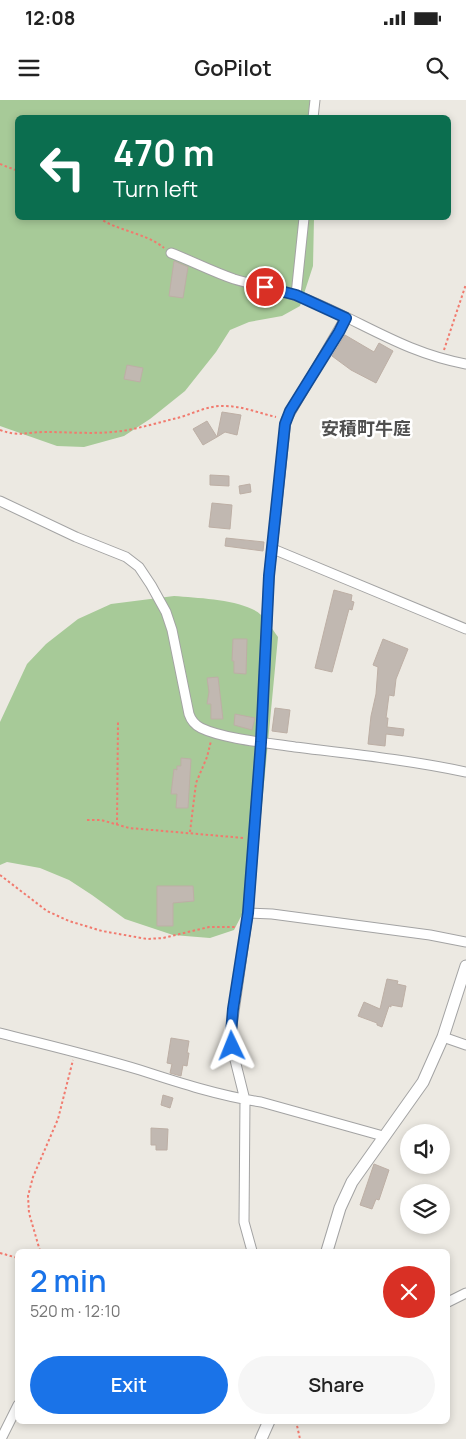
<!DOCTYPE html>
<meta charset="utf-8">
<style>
:root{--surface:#fff;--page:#f6f6f6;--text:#222;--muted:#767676;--accent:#1a73e8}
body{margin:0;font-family:Manrope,"Noto Sans JP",sans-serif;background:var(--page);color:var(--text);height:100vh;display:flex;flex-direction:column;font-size:19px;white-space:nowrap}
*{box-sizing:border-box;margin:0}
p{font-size:16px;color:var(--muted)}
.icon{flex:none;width:28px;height:28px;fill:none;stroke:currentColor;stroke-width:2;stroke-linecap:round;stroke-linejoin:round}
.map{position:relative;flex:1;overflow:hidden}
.side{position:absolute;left:15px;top:1149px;width:435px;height:175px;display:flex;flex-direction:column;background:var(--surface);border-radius:8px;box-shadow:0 2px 8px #0003}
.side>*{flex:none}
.top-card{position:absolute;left:15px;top:15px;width:436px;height:105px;border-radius:8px;box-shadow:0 2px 8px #0003;background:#0b6e4f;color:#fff;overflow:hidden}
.fabs{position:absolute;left:400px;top:1024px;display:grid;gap:10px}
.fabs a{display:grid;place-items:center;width:50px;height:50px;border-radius:50%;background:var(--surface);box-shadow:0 2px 8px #0003;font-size:25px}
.pin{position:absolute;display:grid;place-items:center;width:42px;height:42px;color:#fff;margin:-21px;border:2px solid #fff;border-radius:50%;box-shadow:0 1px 5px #0007}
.me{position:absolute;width:55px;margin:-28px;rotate:358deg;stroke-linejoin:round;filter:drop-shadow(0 0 4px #0008)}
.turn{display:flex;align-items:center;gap:18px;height:105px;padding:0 15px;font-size:22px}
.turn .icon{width:65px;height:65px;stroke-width:2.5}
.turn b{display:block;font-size:35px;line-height:42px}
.round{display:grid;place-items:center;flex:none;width:52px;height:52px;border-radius:26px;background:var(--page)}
.overview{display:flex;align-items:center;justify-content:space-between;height:85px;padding:0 15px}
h1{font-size:30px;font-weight:600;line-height:38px;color:var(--accent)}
.button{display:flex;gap:10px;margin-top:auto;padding:10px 15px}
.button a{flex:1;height:58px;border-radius:30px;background:var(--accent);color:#fff;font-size:20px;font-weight:600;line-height:58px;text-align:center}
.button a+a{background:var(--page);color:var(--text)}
.status{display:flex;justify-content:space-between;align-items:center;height:35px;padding:0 25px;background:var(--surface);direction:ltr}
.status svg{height:14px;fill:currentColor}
header{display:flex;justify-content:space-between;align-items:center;height:65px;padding:0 15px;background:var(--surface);font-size:22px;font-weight:600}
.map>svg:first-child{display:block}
.forest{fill:#a7ca98}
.building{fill:#c1b8b1;stroke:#bdafa5}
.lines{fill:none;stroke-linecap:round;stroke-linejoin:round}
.minor-casing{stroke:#a3a3a3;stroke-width:11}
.tertiary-casing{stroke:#a3a3a3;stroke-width:13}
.path{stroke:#f17a6e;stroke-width:2;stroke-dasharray:2.5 2.5;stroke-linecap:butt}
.minor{stroke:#fff;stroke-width:9}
.tertiary{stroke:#fff;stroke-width:11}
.route-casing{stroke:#114b97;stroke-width:12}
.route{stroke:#1a73e8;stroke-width:9}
.labels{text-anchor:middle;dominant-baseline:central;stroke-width:5;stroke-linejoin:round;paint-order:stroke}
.quarter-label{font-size:18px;font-weight:bold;fill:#4f4f4f;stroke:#fff}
</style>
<div class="status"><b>12:08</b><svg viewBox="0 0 49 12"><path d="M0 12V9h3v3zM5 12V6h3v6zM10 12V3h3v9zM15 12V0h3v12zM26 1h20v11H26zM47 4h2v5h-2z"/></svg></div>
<header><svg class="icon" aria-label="menu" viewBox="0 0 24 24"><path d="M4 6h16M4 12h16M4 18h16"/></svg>GoPilot<svg class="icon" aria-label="search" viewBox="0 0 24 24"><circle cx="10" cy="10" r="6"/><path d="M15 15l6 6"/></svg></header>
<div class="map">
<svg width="466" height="1339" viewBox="0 0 466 1339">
<rect width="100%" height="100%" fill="#ece9e2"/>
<path class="forest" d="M0 0H317L316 17 18 18V118H314L313 166 300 206 282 216 249 222 230 230 216 252 185 291 150 319 124 336 84 347 57 346 0 326Z
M174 496C197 498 231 499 252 509 264 514 271 527 278 537L257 757 248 803 234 830 210 838 173 835 125 819 92 795 69 780 40 768 7 762 0 765V622L27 564 46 544 78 519 111 504Z"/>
<path class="building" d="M174 161 188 167 183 198 169 196Z
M345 235 374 252 379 243 393 251 376 283 351 270 332 256Z
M127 265 143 268 140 282 124 279Z
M222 312 241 315 237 335 225 332 217 337Z
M207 321 217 337 203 345 193 329Z
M210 375 229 376V386L210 385Z
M250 384 251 392 240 394 239 386Z
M212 403 232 405 230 429 209 427Z
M226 438 264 442 263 451 225 446Z
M334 490 352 495 351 501 354 502 352 510 349 509 332 572 315 568Z
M233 539H247L246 574 234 573V561H232Z
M383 539 408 549 396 579 394 596 389 595 386 618H388L387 627 404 629 403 636 386 634 385 646 368 644 371 616 376 594 378 567 373 565Z
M218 577 223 619H211V604H207L209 592 207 578Z
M275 608 290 610 287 633 272 631Z
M235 614 255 618 252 630 234 625Z
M181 658 191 659 188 708H176L177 694H171L174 669 177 670V666H181Z
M157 786H193L194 801 173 803V826H157Z
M387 879 398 881 397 884 406 886 402 907 391 905V907L389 906 382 927 377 925V923L358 916 364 902 380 909Z
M171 938 189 941 187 953H189L187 966 183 965 181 976 170 973 172 964 167 963Z
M163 995 173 998 170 1008 161 1005Z
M151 1028 168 1029 167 1050H156V1045H151Z
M374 1064 389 1070 379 1100 376 1099 372 1109 360 1105Z"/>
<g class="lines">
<g class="minor-casing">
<path id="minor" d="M313 18 315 0
M171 153C192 161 213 172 234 179 260 187 286 191 311 201 366 224 406 253 466 264
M296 195 304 118
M0 401 76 437 126 457 139 467 151 485 166 512 172 530 189 614C191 620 195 625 201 628 224 639 269 643 295 647 352 654 410 660 466 672
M273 449 466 529
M248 813 272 814 430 835 466 842
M0 933C47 945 94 956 140 970 180 983 220 996 261 1002L383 1036
M443 937 466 945
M252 1151 244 1122 245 1000 234 956 231 933 248 813 261 642 269 476 286 320 346 217
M448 1202 466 1193
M1 1339 18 1305"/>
</g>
<g class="tertiary-casing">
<path id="tertiary" d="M327 1151 340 1108 352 1082 423 982 443 937 466 866
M261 1339 269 1321"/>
</g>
<path class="path" d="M0 64 18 71
M99 118C118 131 146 133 164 148
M444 250 466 184
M0 330C19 337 26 332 45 332 72 332 101 335 128 330 143 327 158 323 173 319 189 316 207 305 224 306 242 306 259 313 276 317
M87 720H101L129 728 244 738
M117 725 118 620
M190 732 196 683 207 657 211 641
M0 775 47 811 69 821 102 831 147 839 163 838 209 827H236
M40 1151 29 1113 28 1096 33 1077 58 1019 73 960
M0 1153 18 1158
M296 1321 300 1339"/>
<use href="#minor" class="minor"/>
<use href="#tertiary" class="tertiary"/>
</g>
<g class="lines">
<g class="route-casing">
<path id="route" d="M232 946 231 933 233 909 248 813 261 642 269 476 285 324 290 311 339 232 346 218 296 195 265 187"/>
</g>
<use href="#route" class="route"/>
</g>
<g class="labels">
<g class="quarter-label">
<text x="366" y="328">安積町牛庭</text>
</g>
</g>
</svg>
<div class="fabs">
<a><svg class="icon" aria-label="sound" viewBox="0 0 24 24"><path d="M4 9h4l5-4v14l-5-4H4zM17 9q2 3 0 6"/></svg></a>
<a><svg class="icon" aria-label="layers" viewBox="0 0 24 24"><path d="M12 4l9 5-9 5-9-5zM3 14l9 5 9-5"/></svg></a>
</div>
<div class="pin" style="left:265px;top:187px;background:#d93025"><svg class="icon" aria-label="arrive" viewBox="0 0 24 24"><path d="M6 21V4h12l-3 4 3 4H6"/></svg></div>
<svg class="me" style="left:232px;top:946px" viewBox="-20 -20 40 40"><path d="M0-17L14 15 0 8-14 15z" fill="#1a73e8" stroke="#fff" stroke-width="4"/></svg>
<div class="top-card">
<div class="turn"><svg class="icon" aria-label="left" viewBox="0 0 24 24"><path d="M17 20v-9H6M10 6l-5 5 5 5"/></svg><div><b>470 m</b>Turn left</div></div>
</div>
<section class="side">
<div class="overview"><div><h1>2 min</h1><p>520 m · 12:10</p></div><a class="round" style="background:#d93025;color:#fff"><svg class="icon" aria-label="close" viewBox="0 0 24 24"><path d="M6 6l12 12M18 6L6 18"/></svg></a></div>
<div class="button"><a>Exit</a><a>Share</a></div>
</section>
</div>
